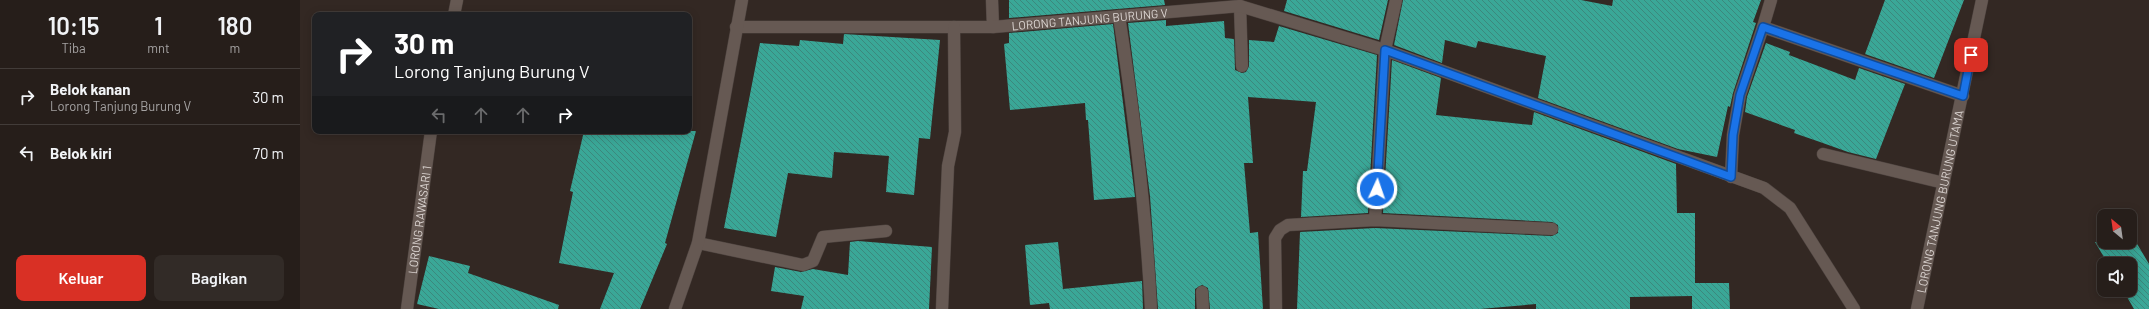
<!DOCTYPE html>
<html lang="id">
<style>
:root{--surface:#261e1a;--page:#322b27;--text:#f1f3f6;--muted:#a4a2a2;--line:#423c39;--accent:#d93025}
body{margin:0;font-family:Barlow,sans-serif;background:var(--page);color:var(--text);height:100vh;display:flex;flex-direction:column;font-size:15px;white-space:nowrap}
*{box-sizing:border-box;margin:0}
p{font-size:13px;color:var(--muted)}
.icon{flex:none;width:22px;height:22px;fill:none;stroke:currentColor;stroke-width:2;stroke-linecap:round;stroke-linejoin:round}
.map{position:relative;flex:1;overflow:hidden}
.details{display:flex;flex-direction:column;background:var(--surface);width:300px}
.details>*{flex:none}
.hud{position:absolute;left:12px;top:12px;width:380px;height:122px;border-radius:8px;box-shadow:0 2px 10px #0003,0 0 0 1px var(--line);background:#202124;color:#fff;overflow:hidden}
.needle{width:26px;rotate:331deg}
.fabs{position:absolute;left:1797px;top:209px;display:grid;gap:8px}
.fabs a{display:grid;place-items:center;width:40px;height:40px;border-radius:8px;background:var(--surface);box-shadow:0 2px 10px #0003,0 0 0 1px var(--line);font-size:20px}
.pin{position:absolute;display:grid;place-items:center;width:34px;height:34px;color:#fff;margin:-17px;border-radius:8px;box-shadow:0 2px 6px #0006}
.me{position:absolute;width:44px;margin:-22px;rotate:3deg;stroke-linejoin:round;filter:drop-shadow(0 0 3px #0008)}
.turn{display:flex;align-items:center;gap:14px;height:84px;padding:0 16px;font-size:18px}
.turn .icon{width:52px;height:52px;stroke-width:2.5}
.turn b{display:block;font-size:28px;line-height:34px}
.lanes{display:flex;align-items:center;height:38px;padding:0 16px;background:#0003;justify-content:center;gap:20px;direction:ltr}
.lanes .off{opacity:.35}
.eta{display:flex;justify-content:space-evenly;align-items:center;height:68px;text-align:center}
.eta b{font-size:24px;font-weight:600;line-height:28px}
.cta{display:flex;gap:8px;margin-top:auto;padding:8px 16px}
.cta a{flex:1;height:46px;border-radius:8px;background:var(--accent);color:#fff;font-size:16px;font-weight:600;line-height:46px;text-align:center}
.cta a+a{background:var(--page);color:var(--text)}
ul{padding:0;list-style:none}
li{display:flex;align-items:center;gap:12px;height:56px;padding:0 16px;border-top:1px solid var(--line)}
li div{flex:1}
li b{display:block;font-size:15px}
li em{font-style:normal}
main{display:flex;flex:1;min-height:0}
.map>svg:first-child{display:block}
.building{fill:url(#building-back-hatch)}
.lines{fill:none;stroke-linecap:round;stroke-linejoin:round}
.minor-casing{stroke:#4d433f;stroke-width:13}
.minor{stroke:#665953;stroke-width:12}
.route-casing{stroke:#114b97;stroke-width:10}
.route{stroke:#1a73e8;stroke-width:7}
.labels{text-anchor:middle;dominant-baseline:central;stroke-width:4;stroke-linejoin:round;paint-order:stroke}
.street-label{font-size:12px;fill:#dcd5d2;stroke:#291e1a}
</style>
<main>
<section class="details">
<div class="eta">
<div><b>10:15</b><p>Tiba</p></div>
<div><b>1</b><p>mnt</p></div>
<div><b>180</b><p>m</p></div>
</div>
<ul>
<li><svg class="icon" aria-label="right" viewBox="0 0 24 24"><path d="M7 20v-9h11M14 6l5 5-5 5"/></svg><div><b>Belok kanan</b><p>Lorong Tanjung Burung V</p></div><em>30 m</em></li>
<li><svg class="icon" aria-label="left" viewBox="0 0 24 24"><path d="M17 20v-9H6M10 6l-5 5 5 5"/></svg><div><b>Belok kiri</b></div><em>70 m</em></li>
</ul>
<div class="cta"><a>Keluar</a><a>Bagikan</a></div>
</section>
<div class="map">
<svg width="1849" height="309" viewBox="0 0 1849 309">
<defs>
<pattern id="building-back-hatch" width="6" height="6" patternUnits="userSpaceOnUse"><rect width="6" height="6" fill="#3aa797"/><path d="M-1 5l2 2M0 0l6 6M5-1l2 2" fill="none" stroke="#3c887d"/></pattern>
</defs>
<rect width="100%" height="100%" fill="#332823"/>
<path class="building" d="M709 0H864L865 5 709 18Z
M987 0H1088L1079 40 984 11Z
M1103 0H1281L1312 6 1313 0H1461L1453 22 1456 23 1433 93 1430 107 1428 106 1417 157 1378 149 1238 98 1246 56 1178 41 1176 48 1145 40 1142 63 1094 45Z
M1585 0H1664L1634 78 1565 54Z
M866 20V26L924 21 925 38 934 39 935 70 942 73 946 72 949 66V40L974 42 979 26 1077 55 1068 213 1001 217 1003 171H1007L1016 102 948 97 953 163H944L950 233 958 232 963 309H910L908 288 902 285 895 289V309H858L850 196 828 23Z
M813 24 835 197 794 200 788 120H786L785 103 710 110 704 44 709 43V33Z
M544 34 640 40 630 139 619 138 614 195 586 192 589 156 534 152 532 178 488 173 476 237 424 228 460 43 499 46 500 40 543 44Z
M1466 43 1490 52 1489 55 1555 80 1559 68 1605 84 1576 159 1548 152 1520 142 1494 133 1495 130 1445 112 1447 97Z
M1092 60 1141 78 1136 115 1232 125 1234 112 1376 164 1377 213H1395V283H1429L1430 309H1392V296L1330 297V309H1236V304L1180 309H997L1000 232 1075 228 1252 236 1258 233V225L1252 222 1083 213Z
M284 131H396L365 243 367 244 340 309H300L314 273 259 263 273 192 270 191Z
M558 241 632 247 629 309H501L504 296 471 291 475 267 501 272 513 269 548 275 550 242Z
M758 242 763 289 842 281 843 309H750L749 303 730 305 725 245Z
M1795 242H1836L1849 264V309H1834L1823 290H1830V264H1808Z
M129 256 170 266 168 273 259 305 258 309H139L117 304Z"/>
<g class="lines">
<g class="minor-casing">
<g id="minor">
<path d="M692 0 693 27"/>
<path d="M1471 0 1463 27 1663 96"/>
<path d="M940 6 942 66"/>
<path d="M154 15 157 0"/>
<path d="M819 16C834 113 846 211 851 309"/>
<path id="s1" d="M436 27H693L940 6 1085 50 1464 188 1490 208 1554 309"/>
<path d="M1523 154 1644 183"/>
<path d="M1431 177 1433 135 1440 95 1463 27"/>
<path d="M1075 220 1085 50 1096 0"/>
<path d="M398 243 503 265 513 261 523 237 586 231"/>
<path d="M902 292 903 309"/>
<path id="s2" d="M107 309 131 131"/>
<path d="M375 309 398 243 442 0"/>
<path d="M642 309 648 166 655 132 654 27"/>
<path d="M976 309 975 238 980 230 988 225 1075 220 1252 229"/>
<path id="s3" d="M1617 309 1682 0"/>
</g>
</g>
<use href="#minor" class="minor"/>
</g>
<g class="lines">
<g class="route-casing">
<path id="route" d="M1077 189 1085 50 1431 177 1433 135 1440 95 1463 27 1663 96 1671 55"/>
</g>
<use href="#route" class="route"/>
</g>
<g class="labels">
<g class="street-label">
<text stroke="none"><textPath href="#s1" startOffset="354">LORONG TANJUNG BURUNG V</textPath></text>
<text stroke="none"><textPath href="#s3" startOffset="110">LORONG TANJUNG BURUNG UTAMA</textPath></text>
<text stroke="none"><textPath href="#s2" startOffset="90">LORONG RAWASARI 1</textPath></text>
</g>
</g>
</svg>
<div class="fabs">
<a><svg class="needle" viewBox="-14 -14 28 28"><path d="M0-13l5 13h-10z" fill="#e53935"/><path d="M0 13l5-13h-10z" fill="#a4a2a2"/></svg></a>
<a><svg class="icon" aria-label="sound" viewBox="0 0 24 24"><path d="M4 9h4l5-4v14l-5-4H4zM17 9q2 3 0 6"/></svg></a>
</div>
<div class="pin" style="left:1671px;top:55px;background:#d93025"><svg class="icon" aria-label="arrive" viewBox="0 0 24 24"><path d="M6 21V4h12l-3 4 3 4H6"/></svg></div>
<svg class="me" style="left:1077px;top:189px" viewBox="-20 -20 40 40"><circle r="17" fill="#1a73e8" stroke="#fff" stroke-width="3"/><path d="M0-11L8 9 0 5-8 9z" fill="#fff"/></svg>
<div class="hud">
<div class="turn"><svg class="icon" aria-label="right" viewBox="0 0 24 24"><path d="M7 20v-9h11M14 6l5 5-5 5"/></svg><div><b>30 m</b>Lorong Tanjung Burung V</div></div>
<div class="lanes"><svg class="icon off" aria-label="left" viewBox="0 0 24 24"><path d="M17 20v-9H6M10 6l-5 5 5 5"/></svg><svg class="icon off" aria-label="ahead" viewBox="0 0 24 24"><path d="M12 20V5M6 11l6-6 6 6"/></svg><svg class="icon off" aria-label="ahead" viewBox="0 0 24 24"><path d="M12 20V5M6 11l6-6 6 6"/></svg><svg class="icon" aria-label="right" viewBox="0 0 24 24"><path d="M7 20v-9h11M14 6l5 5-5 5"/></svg></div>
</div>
</div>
</main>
